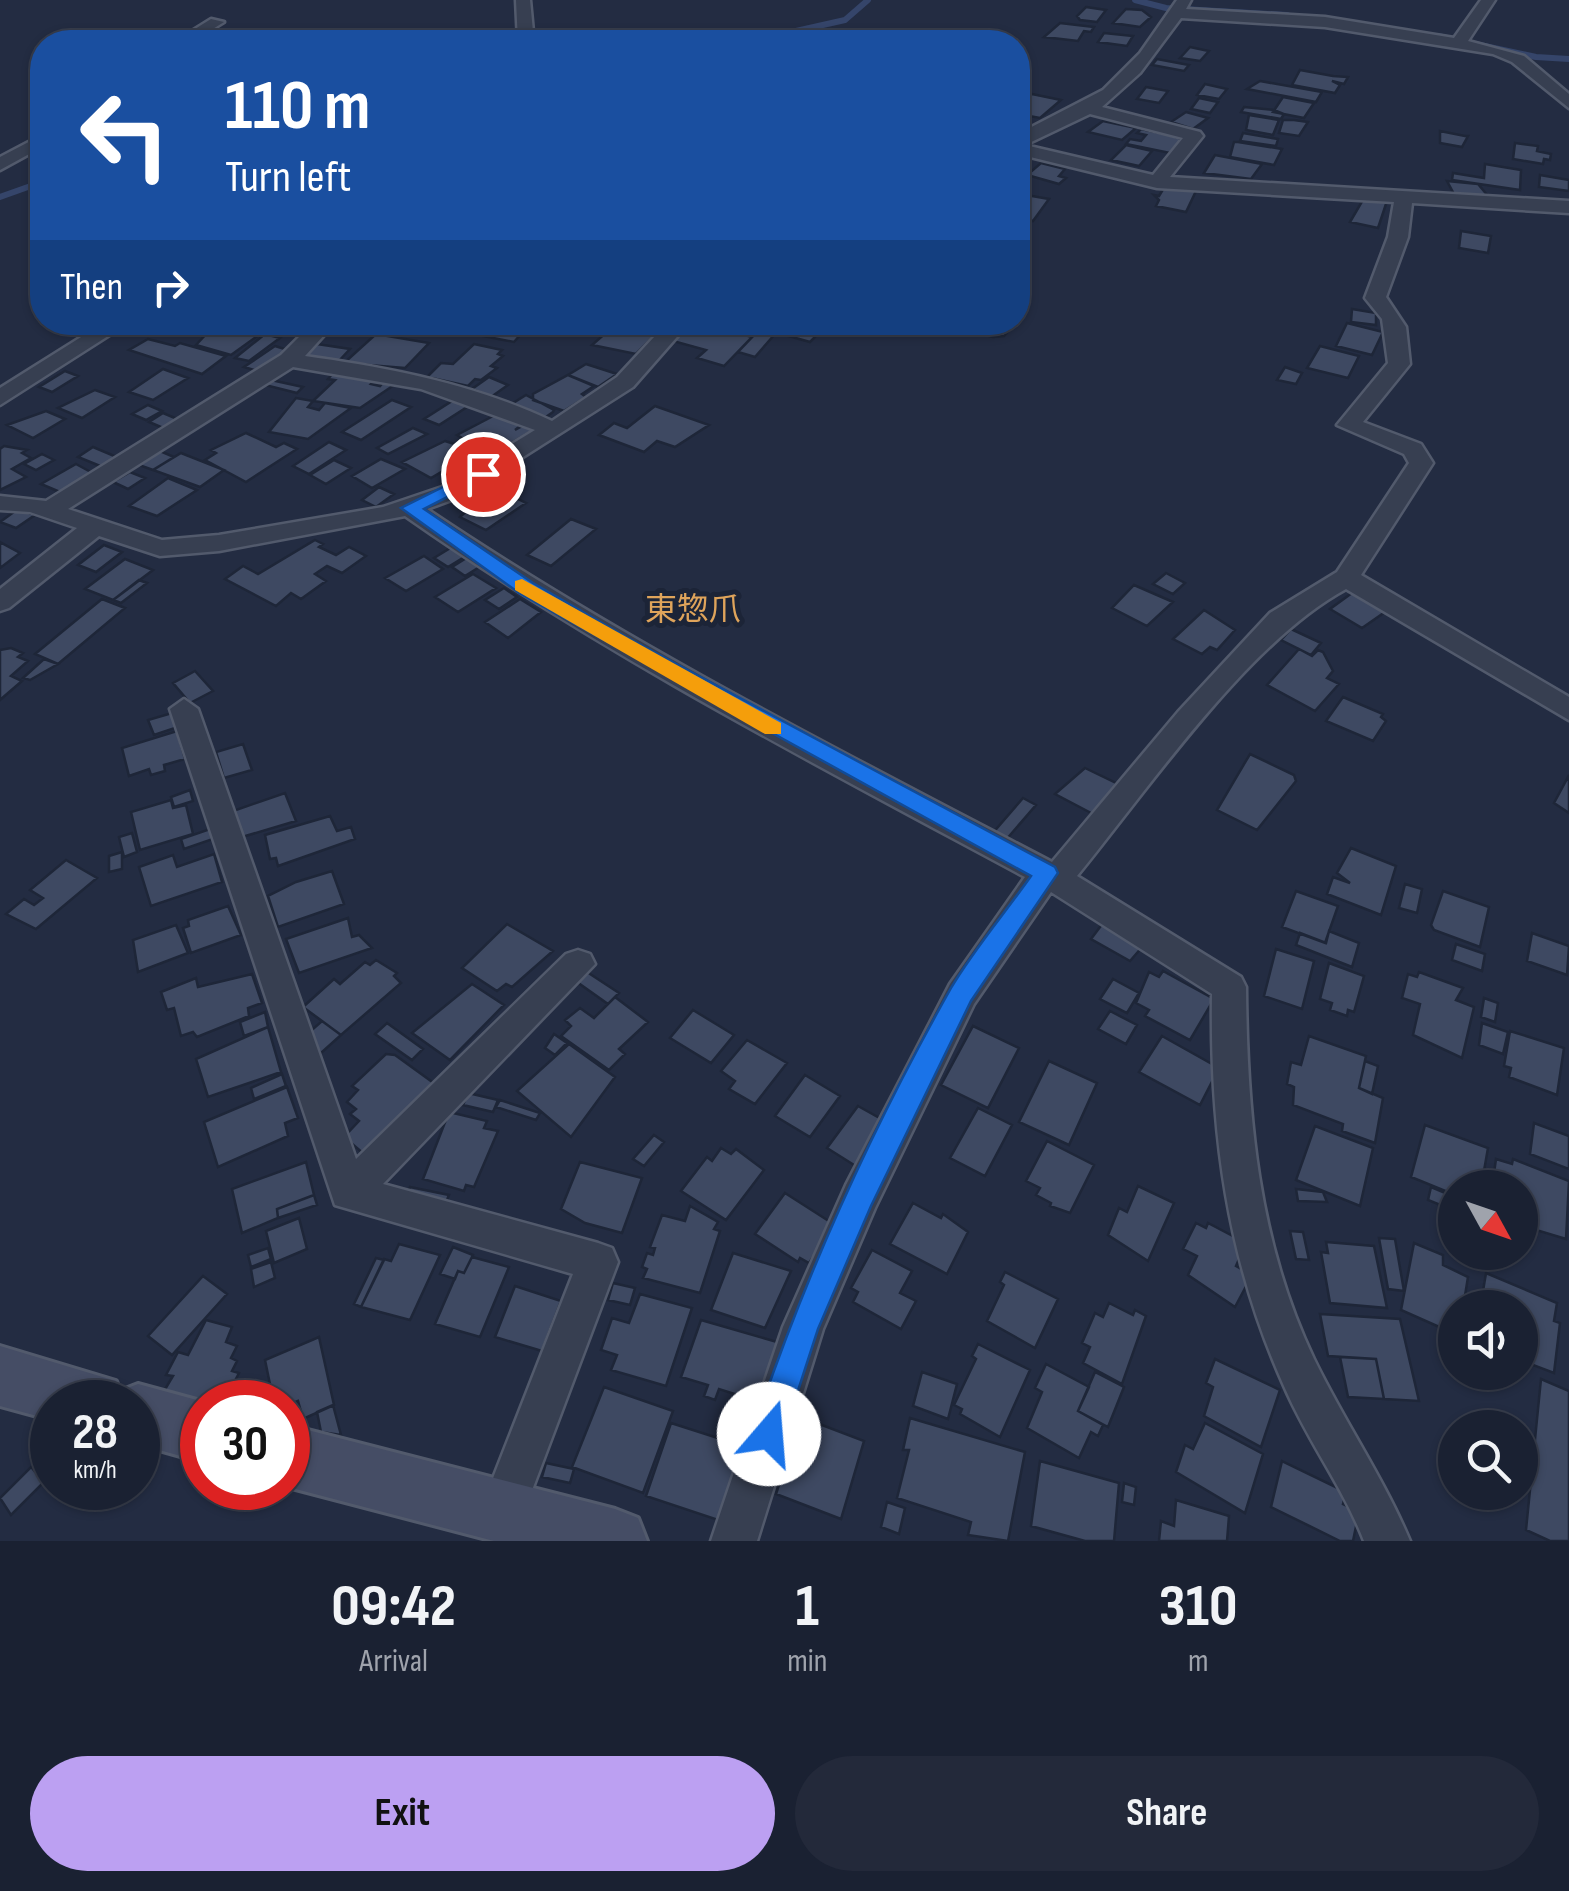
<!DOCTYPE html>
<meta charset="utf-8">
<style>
:root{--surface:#1a2132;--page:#23293a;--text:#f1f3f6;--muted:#9fa3ac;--line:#383e4d;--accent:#bca0f2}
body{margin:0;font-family:"Sofia Sans Condensed","Noto Sans JP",sans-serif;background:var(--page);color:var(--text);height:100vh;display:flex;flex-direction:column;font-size:38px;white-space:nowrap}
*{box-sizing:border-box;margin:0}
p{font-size:32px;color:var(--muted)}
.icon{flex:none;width:55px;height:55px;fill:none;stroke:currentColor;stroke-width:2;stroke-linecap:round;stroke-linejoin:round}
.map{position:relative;height:1541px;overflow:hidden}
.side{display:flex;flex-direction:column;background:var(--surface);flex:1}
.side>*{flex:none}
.hud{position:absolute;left:30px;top:30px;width:1000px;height:305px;border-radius:40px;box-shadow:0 2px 8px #0004,0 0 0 2px var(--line);background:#1a4fa0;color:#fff;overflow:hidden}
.needle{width:65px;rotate:130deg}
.buttons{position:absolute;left:1438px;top:1170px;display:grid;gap:20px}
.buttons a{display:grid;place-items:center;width:100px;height:100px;border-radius:50%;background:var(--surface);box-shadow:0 2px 8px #0004,0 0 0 2px var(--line);font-size:50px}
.speed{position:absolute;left:30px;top:1380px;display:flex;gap:20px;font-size:50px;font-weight:700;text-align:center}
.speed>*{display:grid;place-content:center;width:130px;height:130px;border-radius:50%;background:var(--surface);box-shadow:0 2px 8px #0004,0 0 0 2px var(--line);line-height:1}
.speed small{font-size:25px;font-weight:400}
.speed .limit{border:15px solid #d22;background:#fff;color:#111}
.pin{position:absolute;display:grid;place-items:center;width:85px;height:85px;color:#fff;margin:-42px;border:5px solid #fff;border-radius:50%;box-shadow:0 2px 10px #0007}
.me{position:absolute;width:110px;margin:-55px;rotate:18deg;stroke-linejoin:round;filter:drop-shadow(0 0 8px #0008)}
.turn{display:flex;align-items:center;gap:35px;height:210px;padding:0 30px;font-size:45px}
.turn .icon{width:130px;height:130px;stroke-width:2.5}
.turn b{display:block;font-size:70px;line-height:85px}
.then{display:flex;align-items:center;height:95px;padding:0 30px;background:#0003;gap:20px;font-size:38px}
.eta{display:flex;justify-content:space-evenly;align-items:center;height:170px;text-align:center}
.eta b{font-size:60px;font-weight:700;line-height:70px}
.action{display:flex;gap:20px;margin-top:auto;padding:20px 30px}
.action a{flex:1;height:115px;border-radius:60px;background:var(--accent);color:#111;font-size:40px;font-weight:700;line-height:115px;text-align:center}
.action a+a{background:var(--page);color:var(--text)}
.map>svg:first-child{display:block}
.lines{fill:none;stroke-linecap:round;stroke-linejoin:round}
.stream{stroke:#35456a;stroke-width:6}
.building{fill:#3e4962;stroke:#1e2638;stroke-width:2.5}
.minor-casing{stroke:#525a6c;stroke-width:5}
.secondary-casing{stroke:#525a6c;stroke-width:6}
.minor{fill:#373f51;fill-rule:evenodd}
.secondary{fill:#454d65;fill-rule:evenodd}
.route{fill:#1a73e8;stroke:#114b97;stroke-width:2.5}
.slow{fill:#f59e0b}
.labels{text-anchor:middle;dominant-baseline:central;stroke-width:10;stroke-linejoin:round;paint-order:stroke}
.neighbourhood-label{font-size:32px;fill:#dfa45b;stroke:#1c2437}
</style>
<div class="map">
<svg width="1569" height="1541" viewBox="0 0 1569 1541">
<rect width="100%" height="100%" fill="#232c42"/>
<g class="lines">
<path class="stream" d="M1135 0 1166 8 1287 15
M1438 36 1536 57 1569 59
M747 42 845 20 868 0
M0 197 42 182"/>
</g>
<path class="building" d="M1086 7 1106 10 1097 22 1080 20 1077 16Z
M1126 9 1142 10 1151 17 1140 27 1113 23Z
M1060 23 1094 27 1091 32 1084 31 1078 41 1044 37Z
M1104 33 1133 36 1127 46 1098 42Z
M1190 47 1204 50 1209 51 1200 61 1180 58Z
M1157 59 1189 65 1184 71 1152 65Z
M1300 70 1333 76 1348 77 1344 84 1332 81 1340 85 1335 93 1292 85Z
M1260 81 1322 92 1316 102 1247 89Z
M1205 84 1227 89 1219 99 1197 95Z
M1146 87 1168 91 1159 103 1137 99Z
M1032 94 1061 100 1040 118 1018 114V105Z
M1283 97 1314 103 1304 118 1273 112Z
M1199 98 1218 102 1210 113 1191 109Z
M1244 107 1274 110 1284 114 1281 119 1241 112Z
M1186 112 1208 118 1193 129 1171 122Z
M1249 115 1279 120 1273 135 1246 130Z
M1283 120H1294L1308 122 1299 136 1279 133Z
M1103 121 1136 128 1122 140 1088 132Z
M1141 129 1166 134 1182 139 1170 153 1126 144 1130 139 1141 141 1146 135 1137 133Z
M1440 131 1465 136H1468L1462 147 1440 143Z
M1243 133 1278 139 1276 146 1240 141Z
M1234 142H1238L1282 149 1274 165 1230 157Z
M1515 143 1538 146 1537 151 1551 154 1550 160 1544 159 1543 164 1513 159Z
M1126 145 1152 151 1139 166 1111 160Z
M1215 155 1262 164 1251 179 1204 173Z
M1041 163 1065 169 1059 176 1066 178 1059 184 1027 175Z
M1485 164 1521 170 1520 190 1452 180 1453 173 1484 178Z
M1540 175 1569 180V191L1539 187Z
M1447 181 1478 184 1488 196 1454 194Z
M1165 186 1196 191 1186 212 1156 206 1159 200 1154 195 1159 196Z
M1018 195 1032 196 1049 199 1033 221 1018 218Z
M1364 198 1387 201 1378 228 1350 222Z
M1461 231 1491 236 1488 253 1459 248Z
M1352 309 1376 313V325L1351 322Z
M228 322 263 332 231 355 196 345 209 331Z
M242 322H306L291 333 279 330 273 335 238 325Z
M448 322H492L521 334 514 342 442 328Z
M694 322H699L752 337 724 366 697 358 706 350 673 341Z
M765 322H802L824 328 810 342 760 328Z
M975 322H1004L1003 326 1011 328 1004 336 993 337 972 332Z
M617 323 657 333 636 354 592 345Z
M1347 323 1383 332 1372 355 1336 346Z
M759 330 775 334 755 357 738 352Z
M265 334 280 338 249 361 235 358Z
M376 334 429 343 405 368 344 363Z
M148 339 175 346 180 343 226 356 202 374 129 350Z
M317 344 350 349 336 364 302 358Z
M474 344 502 350 498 354 503 356 491 366 497 368 481 380 475 379 468 386 427 377 441 363 453 364Z
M275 346 288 350 258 371 244 367Z
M1320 346 1359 356 1348 378 1307 368Z
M586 364 617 374 598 387 568 375Z
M1285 367 1302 373 1296 384 1277 380Z
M163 369 188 378 153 400 129 392Z
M65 371 78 376 52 392 39 387Z
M334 372 376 379 371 384 380 386 386 379 400 381 360 408 313 401 335 380 328 379Z
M568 375 594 386 582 394 586 397 564 411 533 400V394Z
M489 377 508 385 491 397 472 389Z
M271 380 303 387 297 393 265 385Z
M95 390 115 397 82 418 58 408Z
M463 394 478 400 439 425 424 419Z
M526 395 554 410 553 412 543 419 510 405Z
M296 398 313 401 308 407 319 410 325 403 351 408 308 439 269 432Z
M392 400 411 407 361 440 342 432Z
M148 405 162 411 146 420 132 414Z
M655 406 709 425 675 447 657 441 644 452 599 435 614 423 627 428Z
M46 411 65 419 33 438 7 425Z
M163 413 182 421 168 430 149 422Z
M497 414 524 423 515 430 524 425 533 430 491 455 457 435Z
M413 428 427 434 388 454 377 448Z
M246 433 276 447 284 443 297 449 246 482 205 460 216 453 211 450Z
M445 441 467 448 463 451 470 455 431 478 402 462Z
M329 442 346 450 309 474 293 466Z
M4 446 27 450 22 453 31 458 12 469 26 477 0 490V449Z
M93 447 119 458 105 468 78 457Z
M160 451 174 457 153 470 139 465Z
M181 453 224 470 200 487 153 470Z
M42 454 54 460 36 470 24 464Z
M381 459 405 469 372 488 352 476Z
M334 460 351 468 326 484 310 475Z
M76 464 98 476 67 495 41 484Z
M130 472 145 478 128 489 113 482Z
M168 478 197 490 157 516 129 506Z
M379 487 394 494 376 507 362 500Z
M500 490 526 503 486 530 460 517 482 497 487 499Z
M18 509 35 515 16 528 0 522Z
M571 519 596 529 551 566 527 555Z
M315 540 323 544 319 547 336 555 349 547 366 556 342 573 327 566 315 574 326 581 301 599 291 593 276 606 225 579 243 566 258 574Z
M0 542 20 553 0 568Z
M104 545 122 552 96 572 78 565Z
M452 547 466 556 448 567 434 558Z
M424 556 443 569 406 591 385 578Z
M468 557 481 566 465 576 452 567Z
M125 559 153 570 113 600 85 589Z
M1166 573 1185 583 1173 594 1153 584Z
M473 574 496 588 458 612 435 597Z
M139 580 147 583 121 603 113 600Z
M1134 585 1173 602 1147 626 1112 608Z
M504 588 517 597 499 609 485 600Z
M1352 593 1385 612 1362 628 1330 609Z
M102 599 125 608 58 664 35 654Z
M520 599 541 612 508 638 485 622Z
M1204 610 1235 630 1217 650 1210 647 1202 654 1173 639Z
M1291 629 1321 643 1311 655 1281 640Z
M11 648 23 653 18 657 28 661 11 676 22 681 0 700V650Z
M1299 649 1312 656 1318 650 1323 652 1333 671 1327 678 1339 684 1315 711 1267 685Z
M44 659 58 664 30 680 23 678Z
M195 671 213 691 190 703 173 683Z
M1343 697 1383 714 1381 717 1386 721 1373 741 1326 721Z
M172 713 178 727 154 735 148 720Z
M177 731 185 759 164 765 165 771 151 775 149 769 129 776 122 748Z
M243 744 252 770 224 778 216 752Z
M1250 754 1294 775 1296 781 1257 830 1217 810Z
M1085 768 1118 784 1093 814 1055 794Z
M1569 775V813L1554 803Z
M190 790 193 801 174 807 171 797Z
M285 793 296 821 242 837 233 811Z
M1023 798 1036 805 1005 841 992 834Z
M171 800 173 808 186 805 193 834 140 850 131 812Z
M330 816 337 831 351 827 355 839 278 866 276 858 270 859 265 835Z
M210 829 213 839 184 849 181 839Z
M132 833 137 852 124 857 119 837Z
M1351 848 1396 866 1381 915 1327 894 1333 877 1350 883 1337 873Z
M122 852V869L109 872V856Z
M214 854 222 882 151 906 139 867 173 855 177 867Z
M66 860 97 878 36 929 6 914 24 899 34 905 43 898 30 890Z
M332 871 344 904 278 927 268 896 296 882Z
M1405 884 1422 889 1417 913 1399 908Z
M1296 891 1338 906 1325 943 1282 927Z
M1443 891 1489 907 1480 947 1434 930 1431 925Z
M228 906 241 935 191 953 183 928 189 926 188 920Z
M348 918 352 937 359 935 372 948 299 973 286 939Z
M1103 923 1143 946 1130 961 1091 939Z
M507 924 553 951 512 987 506 984 497 991 462 968Z
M176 925 188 953 138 972 133 940Z
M1329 931 1359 943 1352 967 1296 945 1300 933 1326 943Z
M1532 933 1569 946 1567 975 1527 961Z
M1456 944 1485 954 1482 971 1452 960Z
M1276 949 1314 961 1302 1009 1264 996Z
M376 960 397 973 394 976 401 983 341 1035 303 1007 334 979 340 984 365 962 370 965Z
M1329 963 1364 976 1354 1012 1348 1010 1347 1016 1330 1010 1332 1003 1320 999Z
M1163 971 1214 999 1190 1040 1145 1016 1149 1010 1136 1003 1149 972 1159 977Z
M587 972 619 993 608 1004 577 982Z
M1419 972 1463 988 1456 1000 1474 1007 1462 1058 1413 1035 1420 1004 1402 998 1408 974 1417 977Z
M252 974 262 1003 248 1008 249 1016 197 1037 193 1032 181 1036 174 1008 167 1010 161 992 196 978 198 987Z
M1113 979 1139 993 1127 1013 1100 999Z
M472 984 504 1005 450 1060 412 1033Z
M615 997 648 1022 619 1049 625 1054 609 1070 561 1036 571 1026 565 1020 580 1008 594 1018Z
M1484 998 1498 1003 1495 1022 1481 1017Z
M693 1010 734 1035 711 1063 670 1038Z
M1110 1011 1137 1025 1126 1044 1098 1029Z
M265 1012 268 1027 244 1036 240 1022Z
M322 1021 341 1035 321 1053 305 1036Z
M387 1023 423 1049 412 1060 375 1034Z
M1482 1023 1508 1032 1503 1054 1479 1045Z
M973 1026 1019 1048 988 1108 941 1085Z
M268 1027 281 1072 208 1097 196 1059Z
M1510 1031 1564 1048 1557 1095 1509 1077 1511 1068 1504 1066Z
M554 1034 567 1043 555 1055 545 1048Z
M1162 1036 1219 1068 1200 1105 1139 1072Z
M1309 1036 1366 1056 1359 1088 1383 1098 1375 1143 1342 1131 1343 1124 1293 1105 1294 1087 1287 1084 1291 1062 1301 1065Z
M747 1040 787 1063 755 1104 729 1089 735 1081 721 1071Z
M569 1044 615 1077 571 1137 517 1091Z
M386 1054 395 1055 435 1084 364 1154 344 1137 359 1121 350 1114 356 1109 347 1102 358 1090 352 1086Z
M1049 1061 1097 1083 1069 1145 1019 1122Z
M1365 1061 1378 1066 1372 1094 1359 1088Z
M282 1074 286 1086 254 1099 251 1088Z
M805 1075 840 1096 810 1137 775 1116Z
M287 1087 298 1118 285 1123 288 1136 218 1167 204 1122Z
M468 1093 498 1100 493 1112 463 1105Z
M500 1100 540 1113 536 1120 496 1107Z
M858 1106 883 1120 862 1170 827 1148Z
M978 1108 1012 1125 985 1176 950 1158Z
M449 1112 487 1121 484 1128 498 1131 474 1187 466 1185 464 1191 423 1179Z
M1534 1123 1569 1136V1169L1530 1154Z
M1425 1125 1488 1148 1481 1188H1455V1195L1411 1177Z
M1315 1126 1373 1148 1360 1206 1296 1180Z
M654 1135 664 1142 644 1166 633 1159Z
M1047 1141 1094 1165 1070 1213 1050 1206 1051 1203 1036 1195 1040 1188 1026 1181Z
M721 1148 731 1154 736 1149 764 1170 726 1220 681 1191 707 1157 712 1161Z
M1496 1159 1512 1164 1513 1159 1569 1181 1566 1239 1520 1225V1188H1506L1507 1178 1494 1173Z
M306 1162 314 1195 277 1209 278 1218 242 1233 232 1189Z
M580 1162 642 1178 622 1233 585 1223 561 1209Z
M1138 1186 1174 1203 1148 1261 1108 1235 1119 1208 1127 1212Z
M410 1187 449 1195 444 1207 405 1198Z
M1431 1187 1455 1197V1211L1428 1200Z
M1296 1189 1323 1192 1327 1202 1298 1201Z
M785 1193 835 1225 809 1263 800 1258 798 1262 755 1234Z
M314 1195 317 1205 278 1218 277 1209Z
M913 1203 941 1218 943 1214 968 1232 947 1274 890 1244Z
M690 1206 718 1222 714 1229 720 1231 700 1293 643 1278 647 1269 642 1267 647 1253 653 1255 655 1248 650 1247 662 1215 685 1221Z
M299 1218 307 1249 274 1263 266 1231Z
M1196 1223 1206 1228 1208 1223 1246 1243 1236 1266 1252 1275 1235 1307 1188 1275 1197 1256 1183 1249Z
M1290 1231 1303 1232 1309 1260 1296 1259Z
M1379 1238 1395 1239 1404 1291 1388 1289Z
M1326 1242 1374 1246 1387 1308 1330 1303 1321 1252 1328 1253Z
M1414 1243 1443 1255V1265L1468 1277 1463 1308H1455V1334L1401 1310Z
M399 1244 440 1255 410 1320 361 1307 384 1259 391 1261Z
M453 1247 473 1255 464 1273 458 1271 455 1279 440 1274Z
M268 1248 271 1259 251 1267 248 1255Z
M872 1250 912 1271 900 1293 916 1301 901 1329 853 1302 858 1292 851 1288Z
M733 1253 791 1271 765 1328 711 1310Z
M472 1257 509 1267 480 1337 435 1324 458 1271 464 1273Z
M376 1258 384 1260 361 1307 354 1304Z
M271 1262 275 1278 254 1287 251 1269Z
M1005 1272 1058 1299 1035 1348 987 1321 1004 1285 1000 1282Z
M1486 1273 1557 1303 1554 1321 1560 1323 1554 1373 1520 1360V1308H1490L1492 1296 1483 1291Z
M203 1276 227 1294 172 1355 148 1336Z
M613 1283 635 1288 630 1305 608 1300Z
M515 1286 561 1301 542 1351 495 1337Z
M640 1294 692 1308 666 1386 611 1370 617 1355 601 1350 612 1318 629 1323Z
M1109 1303 1133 1315 1135 1310 1146 1316 1122 1384 1083 1363 1090 1347 1082 1343 1095 1313 1103 1317Z
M1320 1314 1400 1319 1419 1401 1384 1399 1376 1359 1328 1356Z
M206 1320 232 1327 226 1342 237 1346 231 1358 237 1361 232 1371 239 1373 224 1402H203L164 1391 173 1376 166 1375 178 1352 188 1355Z
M701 1320 784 1344 763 1403 719 1389 715 1400 704 1396 708 1385 681 1377Z
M319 1337 334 1405 303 1419 298 1401 288 1405 272 1394 265 1360Z
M978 1344 1030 1370 1000 1437 960 1414 962 1409 954 1405 976 1359 972 1356Z
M1340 1357 1376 1359 1384 1399 1348 1397Z
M1215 1359 1280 1390 1261 1447 1204 1416 1213 1387 1206 1383Z
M1046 1364 1089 1387 1078 1411 1103 1425 1098 1436 1091 1432 1079 1458 1027 1428 1042 1392 1035 1388Z
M922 1372 957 1384 948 1419 913 1406Z
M1095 1372 1124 1387 1108 1427 1078 1411Z
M1541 1379 1569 1391V1541H1550L1526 1530Z
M604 1387 673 1411 643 1493 572 1467Z
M333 1405 341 1435 321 1432 317 1412Z
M801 1417 864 1441 841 1519 776 1494Z
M910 1418 1025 1452 1008 1541 968 1535 971 1522 897 1498 909 1450H903Z
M671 1423 746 1447 721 1521 646 1496Z
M1205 1423 1263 1454 1245 1513 1176 1472 1185 1445 1193 1449Z
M1040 1461 1119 1483 1114 1541H1085L1031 1526Z
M1282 1461 1346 1492 1343 1504 1359 1512 1353 1541H1340L1271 1507Z
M546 1463 574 1469 570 1483 542 1477Z
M31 1467 44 1482 11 1515 0 1498Z
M1124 1483 1136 1487 1134 1505 1122 1502Z
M1176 1500 1229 1516 1227 1541H1159L1161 1521 1174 1526Z
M887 1502 905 1508 899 1534 881 1527Z"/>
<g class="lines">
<g class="minor-casing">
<path id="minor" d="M516 0H530L534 42H518Z
M1177 0H1191L1186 9 1325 17 1454 38 1481 0H1495L1468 41 1524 56 1569 94V108L1512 62 1493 54 1325 27 1181 18 1140 73 1102 107 1200 132 1203 136 1170 177 1569 201V213L1412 203 1408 237 1386 297 1406 327 1410 364 1363 422 1421 444 1433 463 1361 575 1569 697V720L1346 589C1248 642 1149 788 1077 876L1241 977 1246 987C1247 1115 1258 1242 1314 1359 1344 1421 1383 1477 1410 1541H1364C1343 1487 1307 1440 1284 1386 1227 1259 1210 1132 1212 994L1051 892 974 1004 875 1208 823 1329 757 1541H711L783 1327 846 1185 950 984 1025 877C815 764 602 654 405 516L219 551 160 556 99 536 9 608 0 611V589L77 528 30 512 0 510V496L46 501 281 355 314 322H336L305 356C391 368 473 384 552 421L617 377 668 322H690L633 387 460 497 427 509C626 643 840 751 1052 862L1178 712 1270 613 1337 572 1409 463 1404 454 1337 425 1388 363 1382 319 1365 298 1388 237 1394 202 1157 188 1018 154V134L1103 90 1140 53ZM1090 114 1183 138 1153 175 1025 145ZM293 367 421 389 535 430 442 487 383 507 219 535 162 540 68 509Z
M211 19 224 22 192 42H174Z
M42 135V147L0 170V157Z
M105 322H130L0 405V388Z
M184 699 198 709 356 1159 566 954 578 950 590 954 595 964 383 1184 598 1243 612 1248 618 1262 517 1530 501 1536 485 1530 479 1514 573 1274 335 1205 170 709Z"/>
</g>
<g class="secondary-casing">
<path id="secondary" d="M0 1346 116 1381 120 1391 138 1384 204 1402 202 1462 138 1444V1402H52V1420L0 1406Z
M288 1425 615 1509 638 1518 647 1541H494L288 1487Z"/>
</g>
<use href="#minor" class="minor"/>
<use href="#secondary" class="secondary"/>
</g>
<path class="route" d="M477 470 492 474 424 509 533 583 626 637 1055 867 1058 873 971 1001 871 1206 818 1329 780 1446 769 1451 757 1446 752 1434C803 1280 871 1130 951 988 974 949 1005 913 1031 876L519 593 401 508Z"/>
<path class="slow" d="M522 579 781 723V734H765L515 590V581Z"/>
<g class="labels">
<g class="neighbourhood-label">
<text x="693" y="610">東惣爪</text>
</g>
</g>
</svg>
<div class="buttons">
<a><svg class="needle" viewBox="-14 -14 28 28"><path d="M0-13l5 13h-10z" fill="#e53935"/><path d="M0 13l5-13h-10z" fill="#9fa3ac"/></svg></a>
<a><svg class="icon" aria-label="sound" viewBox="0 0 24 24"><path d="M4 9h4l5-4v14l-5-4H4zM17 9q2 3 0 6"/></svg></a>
<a><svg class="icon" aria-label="search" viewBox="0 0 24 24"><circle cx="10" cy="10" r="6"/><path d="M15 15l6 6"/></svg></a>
</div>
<div class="speed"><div>28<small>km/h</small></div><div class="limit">30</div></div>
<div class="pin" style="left:483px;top:474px;background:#d93025"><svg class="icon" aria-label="arrive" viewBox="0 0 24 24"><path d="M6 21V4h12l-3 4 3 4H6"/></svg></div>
<svg class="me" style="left:769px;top:1434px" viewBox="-20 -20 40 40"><circle r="19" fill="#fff"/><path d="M0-13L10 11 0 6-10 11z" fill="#1a73e8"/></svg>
<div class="hud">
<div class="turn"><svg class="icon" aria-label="left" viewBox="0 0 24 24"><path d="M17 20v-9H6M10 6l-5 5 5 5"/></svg><div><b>110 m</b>Turn left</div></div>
<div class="then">Then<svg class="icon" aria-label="right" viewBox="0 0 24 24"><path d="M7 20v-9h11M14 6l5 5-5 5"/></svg></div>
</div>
</div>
<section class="side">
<div class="eta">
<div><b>09:42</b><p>Arrival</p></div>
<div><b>1</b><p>min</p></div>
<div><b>310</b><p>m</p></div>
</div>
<div class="action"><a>Exit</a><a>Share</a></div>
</section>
